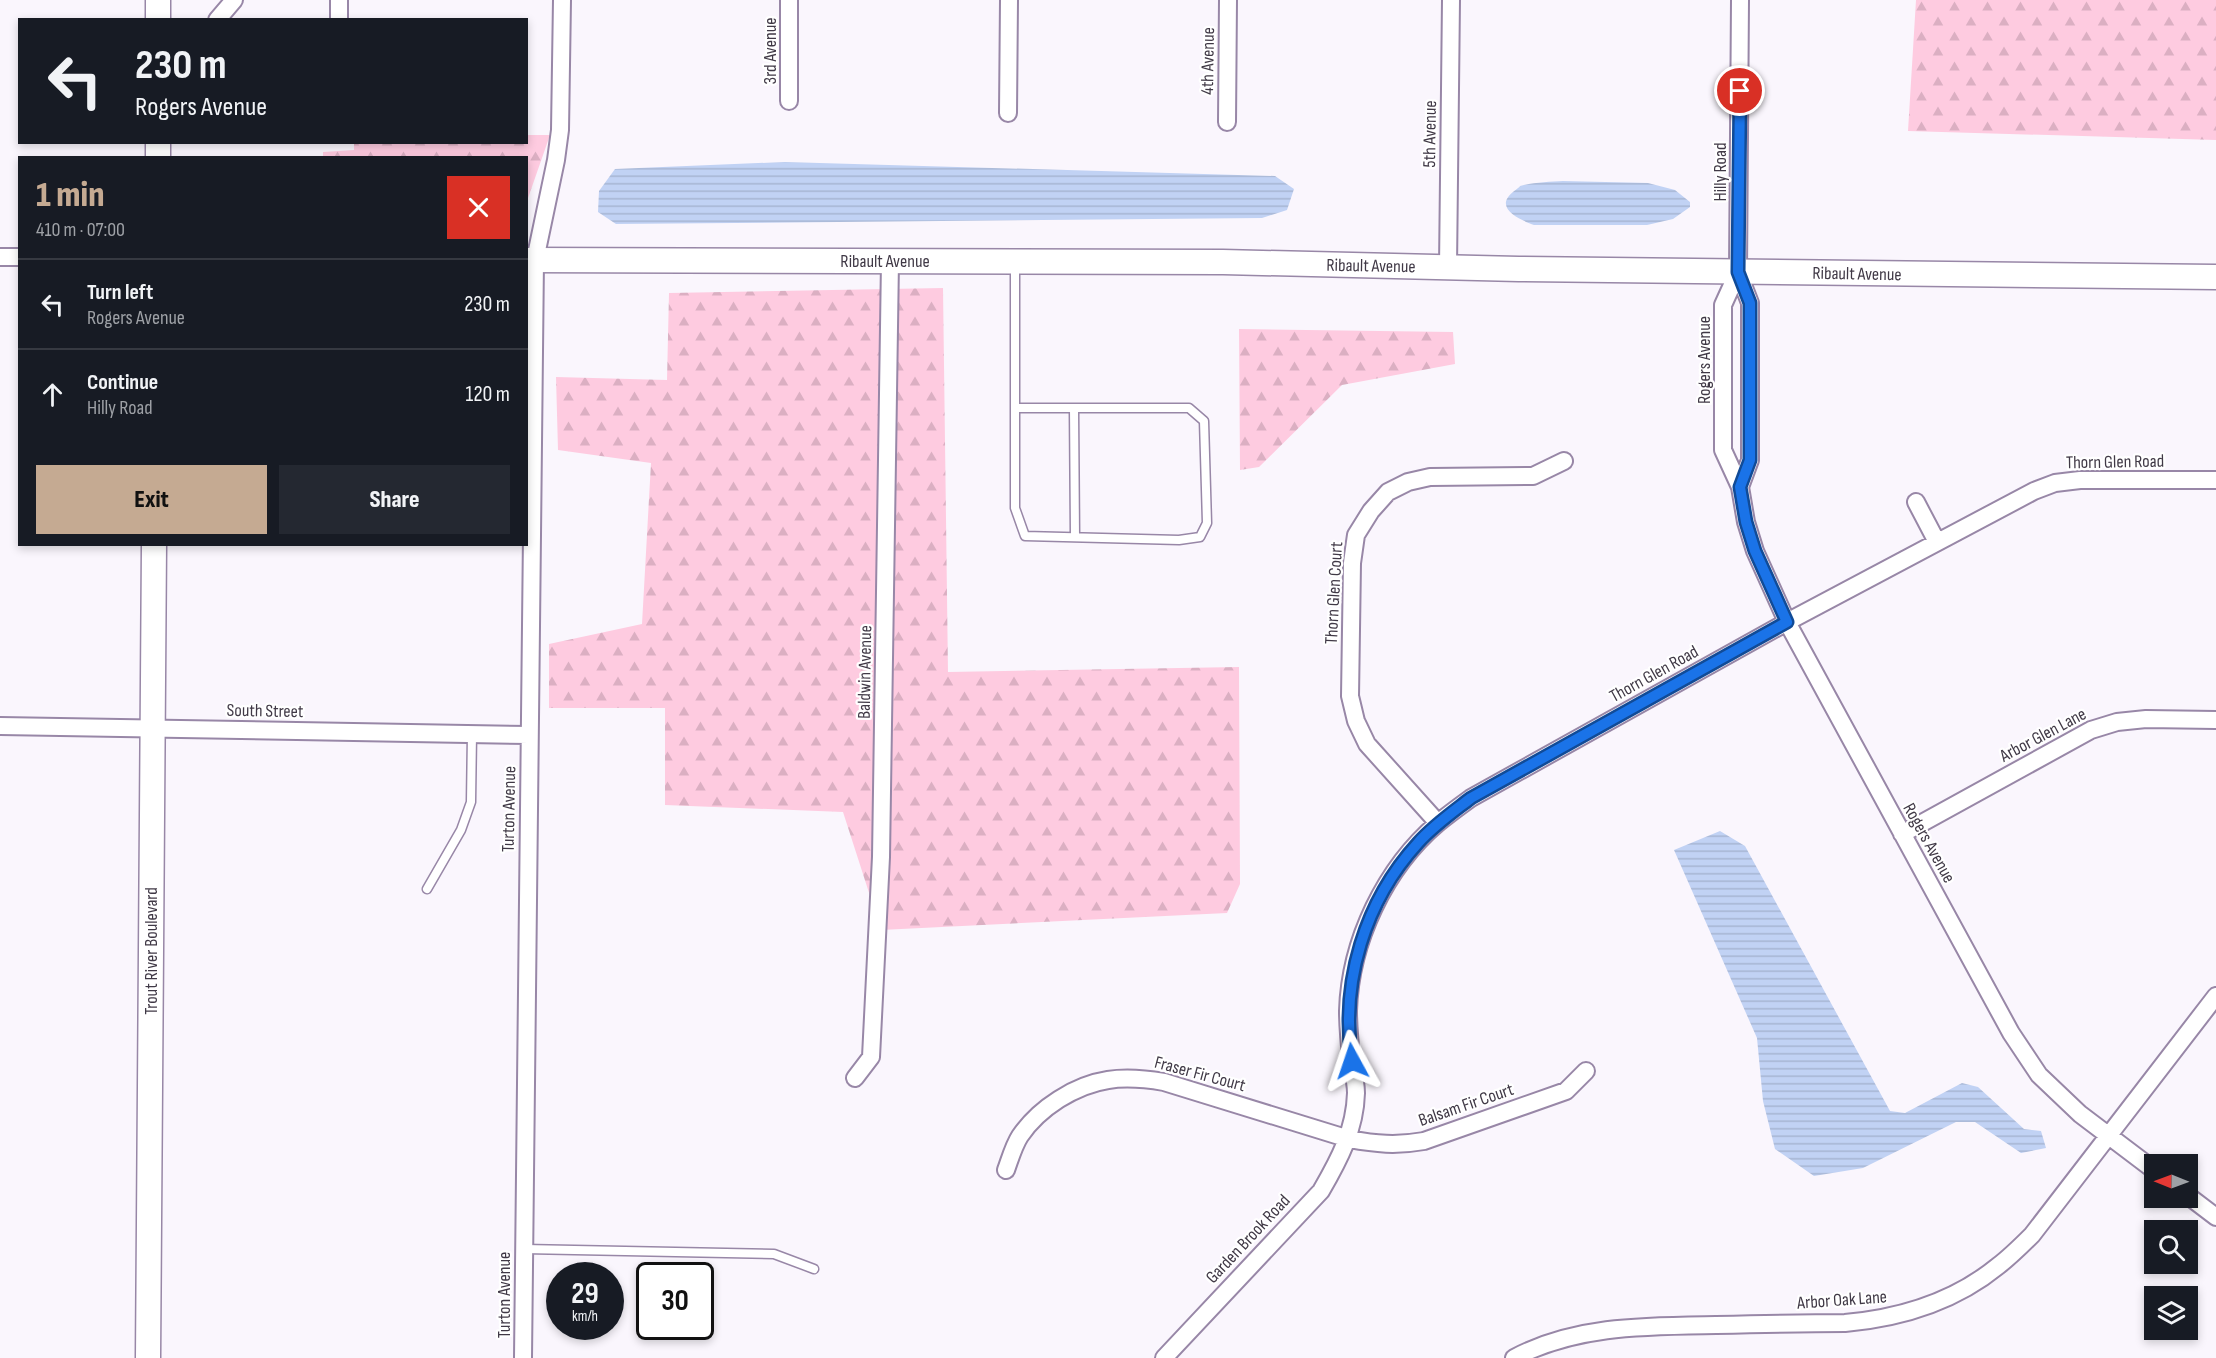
<!DOCTYPE html>
<meta charset="utf-8">
<style>
:root{--surface:#171b24;--page:#242831;--text:#f1f3f6;--muted:#9ea1a6;--line:#363941;--accent:#c5aa92}
body{margin:0;font-family:"Sofia Sans Condensed",sans-serif;background:var(--page);color:var(--text);height:100vh;display:flex;flex-direction:column;font-size:22px;white-space:nowrap}
*{box-sizing:border-box;margin:0}
p{font-size:20px;color:var(--muted)}
.icon{flex:none;width:33px;height:33px;fill:none;stroke:currentColor;stroke-width:2;stroke-linecap:round;stroke-linejoin:round}
.map{position:relative;flex:1;overflow:hidden}
.sheet{position:absolute;left:18px;top:156px;width:510px;height:390px;display:flex;flex-direction:column;background:var(--surface);border-radius:0px;box-shadow:0 3px 9px #0003}
.sheet>*{flex:none}
.guide{position:absolute;left:18px;top:18px;width:510px;height:126px;border-radius:0px;box-shadow:0 3px 9px #0003;background:#171b24;color:var(--text);overflow:hidden}
.needle{width:39px;rotate:271deg}
.fabs{position:absolute;left:2144px;top:1154px;display:grid;gap:12px}
.fabs a{display:grid;place-items:center;width:54px;height:54px;border-radius:0px;background:var(--surface);box-shadow:0 3px 9px #0003;font-size:30px}
.speed{position:absolute;left:546px;top:1262px;display:flex;gap:12px;font-size:30px;font-weight:700;text-align:center}
.speed>*{display:grid;place-content:center;width:78px;height:78px;border-radius:50%;background:var(--surface);box-shadow:0 3px 9px #0003;line-height:1}
.speed small{font-size:15px;font-weight:400}
.speed .limit{border:3px solid #111;border-radius:9px;background:#fff;color:#111}
.pin{position:absolute;display:grid;place-items:center;width:51px;height:51px;color:#fff;margin:-26px;border:3px solid #fff;border-radius:50%;box-shadow:0 2px 6px #0007}
.me{position:absolute;width:66px;margin:-33px;rotate:355deg;stroke-linejoin:round;filter:drop-shadow(0 0 4px #0008)}
.turn{display:flex;align-items:center;gap:21px;height:126px;padding:0 18px;font-size:27px}
.turn .icon{width:78px;height:78px;stroke-width:2.5}
.turn b{display:block;font-size:42px;line-height:51px}
.round{display:grid;place-items:center;flex:none;width:63px;height:63px;border-radius:0px;background:var(--page)}
.headline{display:flex;align-items:center;justify-content:space-between;height:102px;padding:0 18px}
h1{font-size:36px;font-weight:800;line-height:45px;color:var(--accent)}
.cta{display:flex;gap:12px;margin-top:auto;padding:12px 18px}
.cta a{flex:1;height:69px;border-radius:0px;background:var(--accent);color:#111;font-size:24px;font-weight:800;line-height:69px;text-align:center}
.cta a+a{background:var(--page);color:var(--text)}
ul{padding:0;list-style:none}
li{display:flex;align-items:center;gap:18px;height:90px;padding:0 18px;border-top:2px solid var(--line)}
li div{flex:1}
li b{display:block;font-size:22px}
li em{font-style:normal}
.map>svg:first-child{display:block}
.forest{fill:url(#forest-firs)}
.water{fill:url(#water-rules)}
.lines{fill:none;stroke-linecap:round;stroke-linejoin:round}
.lane-casing{stroke:#9887a7;stroke-width:11}
.street-casing{stroke:#9887a7;stroke-width:20}
.secondary-casing{stroke:#9887a7;stroke-width:27}
.lane{stroke:#fff;stroke-width:8}
.street{stroke:#fff;stroke-width:16}
.secondary{stroke:#fff;stroke-width:24}
.route-casing{stroke:#114b97;stroke-width:15}
.route{stroke:#1a73e8;stroke-width:10}
.labels{text-anchor:middle;dominant-baseline:central;stroke-width:4.5;stroke-linejoin:round;paint-order:stroke}
.street-label{font-size:18px;fill:#403946;stroke:#fff}
</style>
<div class="map">
<svg width="2216" height="1358" viewBox="0 0 2216 1358">
<defs>
<pattern id="forest-firs" width="22" height="20" patternUnits="userSpaceOnUse" patternTransform="scale(1.5)"><rect width="22" height="20" fill="#fecbe0"/><path d="M5 1l3.5 6h-7zM16 11l3.5 6h-7z" fill="#dbafc2"/></pattern>
<pattern id="water-rules" width="6" height="5" patternUnits="userSpaceOnUse" patternTransform="scale(1.5)"><rect width="6" height="5" fill="#c1d2f4"/><path d="M0 2.5h6" fill="none" stroke="#a7b5d3"/></pattern>
</defs>
<rect width="100%" height="100%" fill="#faf6fd"/>
<path class="forest" d="M1916 0H2216V140L1908 131Z
M527 135H550L527 201 526 158 323 157V152L354 150V143L526 142Z
M943 288 948 672 1239 667 1240 884 1227 913 881 930 843 812 665 805V708H549V644L642 624 651 463 558 450 556 377 667 380 669 293Z
M1239 329 1453 332 1455 364 1342 385 1259 467 1240 470Z"/>
<path class="water" d="M785 162 1275 176 1294 189 1287 210 1262 218 616 224 598 212 599 191 615 169Z
M1563 181 1648 183 1675 190 1690 202V207L1673 219 1647 225H1534C1520 220 1493 208 1513 192 1514 191 1520 187 1520 186 1533 182 1550 182 1563 181Z
M1720 831 1745 846 1890 1111 1905 1113 1962 1083 1978 1087 2024 1129 2041 1131 2046 1148 2021 1153 1975 1122H1956L1863 1168 1814 1176 1775 1149 1763 1101 1757 1038 1674 850Z"/>
<g class="lines">
<g class="lane-casing">
<path id="lane" d="M1015 408H1189L1204 421 1207 523 1200 537 1179 540 1025 536 1015 508V265
M1074 408 1075 537
M427 889 461 830 471 802 472 734
M524 1249 774 1254 814 1269"/>
</g>
<g class="street-casing">
<path id="street" d="M789 0V101
M217 20 234 0
M339 20V0
M1008 113 1009 0
M1227 122 1228 0
M0 257H20
M1448 268 1451 0
M1738 272 1723 305V450L1740 487 1746 522 1755 551 1787 622 2011 1033 2039 1075 2080 1114 2154 1170
M1740 487 1750 460V303L1738 272 1740 0
M1916 502 1937 542
M0 726 529 735
M1438 823 1367 744 1356 721 1350 696 1352 563 1356 535 1371 511 1388 492 1408 482 1430 477 1533 476 1564 461
M1902 834 2091 730 2117 722 2146 719 2216 720
M855 1078 871 1057 881 857 890 261
M1006 1170C1010 1159 1014 1145 1020 1136 1039 1108 1075 1085 1108 1080 1127 1077 1146 1079 1164 1082L1349 1139C1376 1144 1396 1146 1424 1141L1566 1091 1586 1071
M2187 1195 2216 1217
M523 1358 535 260 556 160 560 130 562 0
M1164 1358 1321 1191C1339 1160 1355 1130 1356 1093 1356 1084 1354 1075 1352 1066 1350 1048 1348 1030 1348 1011 1350 941 1385 868 1438 823 1449 814 1460 806 1471 798L1787 622 2034 491 2055 483 2080 480H2216
M1514 1358C1576 1325 1647 1326 1716 1325 1759 1324 1802 1323 1845 1323 1901 1318 1954 1302 1998 1266 2010 1257 2021 1246 2032 1235L2216 996"/>
</g>
<g class="secondary-casing">
<path id="secondary" d="M158 0V20
M158 158V142
M526 260 1223 262 1519 269 2216 277
M148 1358 154 544"/>
</g>
<use href="#lane" class="lane"/>
<use href="#street" class="street"/>
<use href="#secondary" class="secondary"/>
</g>
<g class="lines">
<g class="route-casing">
<path id="route" d="M1352 1061C1340 982 1365 901 1418 843 1434 825 1453 812 1471 798L1787 622 1755 551 1746 522 1740 487 1750 460V303L1738 272 1740 91"/>
</g>
<use href="#route" class="route"/>
</g>
<g class="labels">
<g class="street-label">
<text transform="translate(770 51) rotate(-90)">3rd Avenue</text>
<text transform="translate(1208 61) rotate(-89)">4th Avenue</text>
<text transform="translate(1430 134) rotate(-89)">5th Avenue</text>
<text transform="translate(1720 172) rotate(-90)">Hilly Road</text>
<text x="885" y="261">Ribault Avenue</text>
<text transform="translate(1371 266) rotate(1)">Ribault Avenue</text>
<text transform="translate(1857 274) rotate(1)">Ribault Avenue</text>
<text transform="translate(1704 360) rotate(-90)">Rogers Avenue</text>
<text transform="translate(2115 462) rotate(-1)">Thorn Glen Road</text>
<text transform="translate(1334 593) rotate(-87)">Thorn Glen Court</text>
<text transform="translate(865 672) rotate(-89)">Baldwin Avenue</text>
<text transform="translate(1654 674) rotate(-29)">Thorn Glen Road</text>
<text transform="translate(265 711) rotate(1)">South Street</text>
<text transform="translate(2043 735) rotate(-28)">Arbor Glen Lane</text>
<text transform="translate(509 809) rotate(-89)">Turton Avenue</text>
<text transform="translate(1929 843) rotate(61)">Rogers Avenue</text>
<text transform="translate(151 951) rotate(-90)">Trout River Boulevard</text>
<text transform="translate(1200 1074) rotate(15)">Fraser Fir Court</text>
<text transform="translate(1466 1105) rotate(-19)">Balsam Fir Court</text>
<text transform="translate(1248 1239) rotate(-47)">Garden Brook Road</text>
<text transform="translate(504 1295) rotate(-90)">Turton Avenue</text>
<text transform="translate(1842 1300) rotate(-4)">Arbor Oak Lane</text>
</g>
</g>
</svg>
<div class="fabs">
<a><svg class="needle" viewBox="-14 -14 28 28"><path d="M0-13l5 13h-10z" fill="#e53935"/><path d="M0 13l5-13h-10z" fill="#9ea1a6"/></svg></a>
<a><svg class="icon" aria-label="search" viewBox="0 0 24 24"><circle cx="10" cy="10" r="6"/><path d="M15 15l6 6"/></svg></a>
<a><svg class="icon" aria-label="layers" viewBox="0 0 24 24"><path d="M12 4l9 5-9 5-9-5zM3 14l9 5 9-5"/></svg></a>
</div>
<div class="speed"><div>29<small>km/h</small></div><div class="limit">30</div></div>
<div class="pin" style="left:1740px;top:91px;background:#d93025"><svg class="icon" aria-label="arrive" viewBox="0 0 24 24"><path d="M6 21V4h12l-3 4 3 4H6"/></svg></div>
<svg class="me" style="left:1352px;top:1061px" viewBox="-20 -20 40 40"><path d="M0-17L14 15 0 8-14 15z" fill="#1a73e8" stroke="#fff" stroke-width="4"/></svg>
<div class="guide">
<div class="turn"><svg class="icon" aria-label="left" viewBox="0 0 24 24"><path d="M17 20v-9H6M10 6l-5 5 5 5"/></svg><div><b>230 m</b>Rogers Avenue</div></div>
</div>
<section class="sheet">
<div class="headline"><div><h1>1 min</h1><p>410 m · 07:00</p></div><a class="round" style="background:#d93025;color:#fff"><svg class="icon" aria-label="close" viewBox="0 0 24 24"><path d="M6 6l12 12M18 6L6 18"/></svg></a></div>
<ul>
<li><svg class="icon" aria-label="left" viewBox="0 0 24 24"><path d="M17 20v-9H6M10 6l-5 5 5 5"/></svg><div><b>Turn left</b><p>Rogers Avenue</p></div><em>230 m</em></li>
<li><svg class="icon" aria-label="ahead" viewBox="0 0 24 24"><path d="M12 20V5M6 11l6-6 6 6"/></svg><div><b>Continue</b><p>Hilly Road</p></div><em>120 m</em></li>
</ul>
<div class="cta"><a>Exit</a><a>Share</a></div>
</section>
</div>
